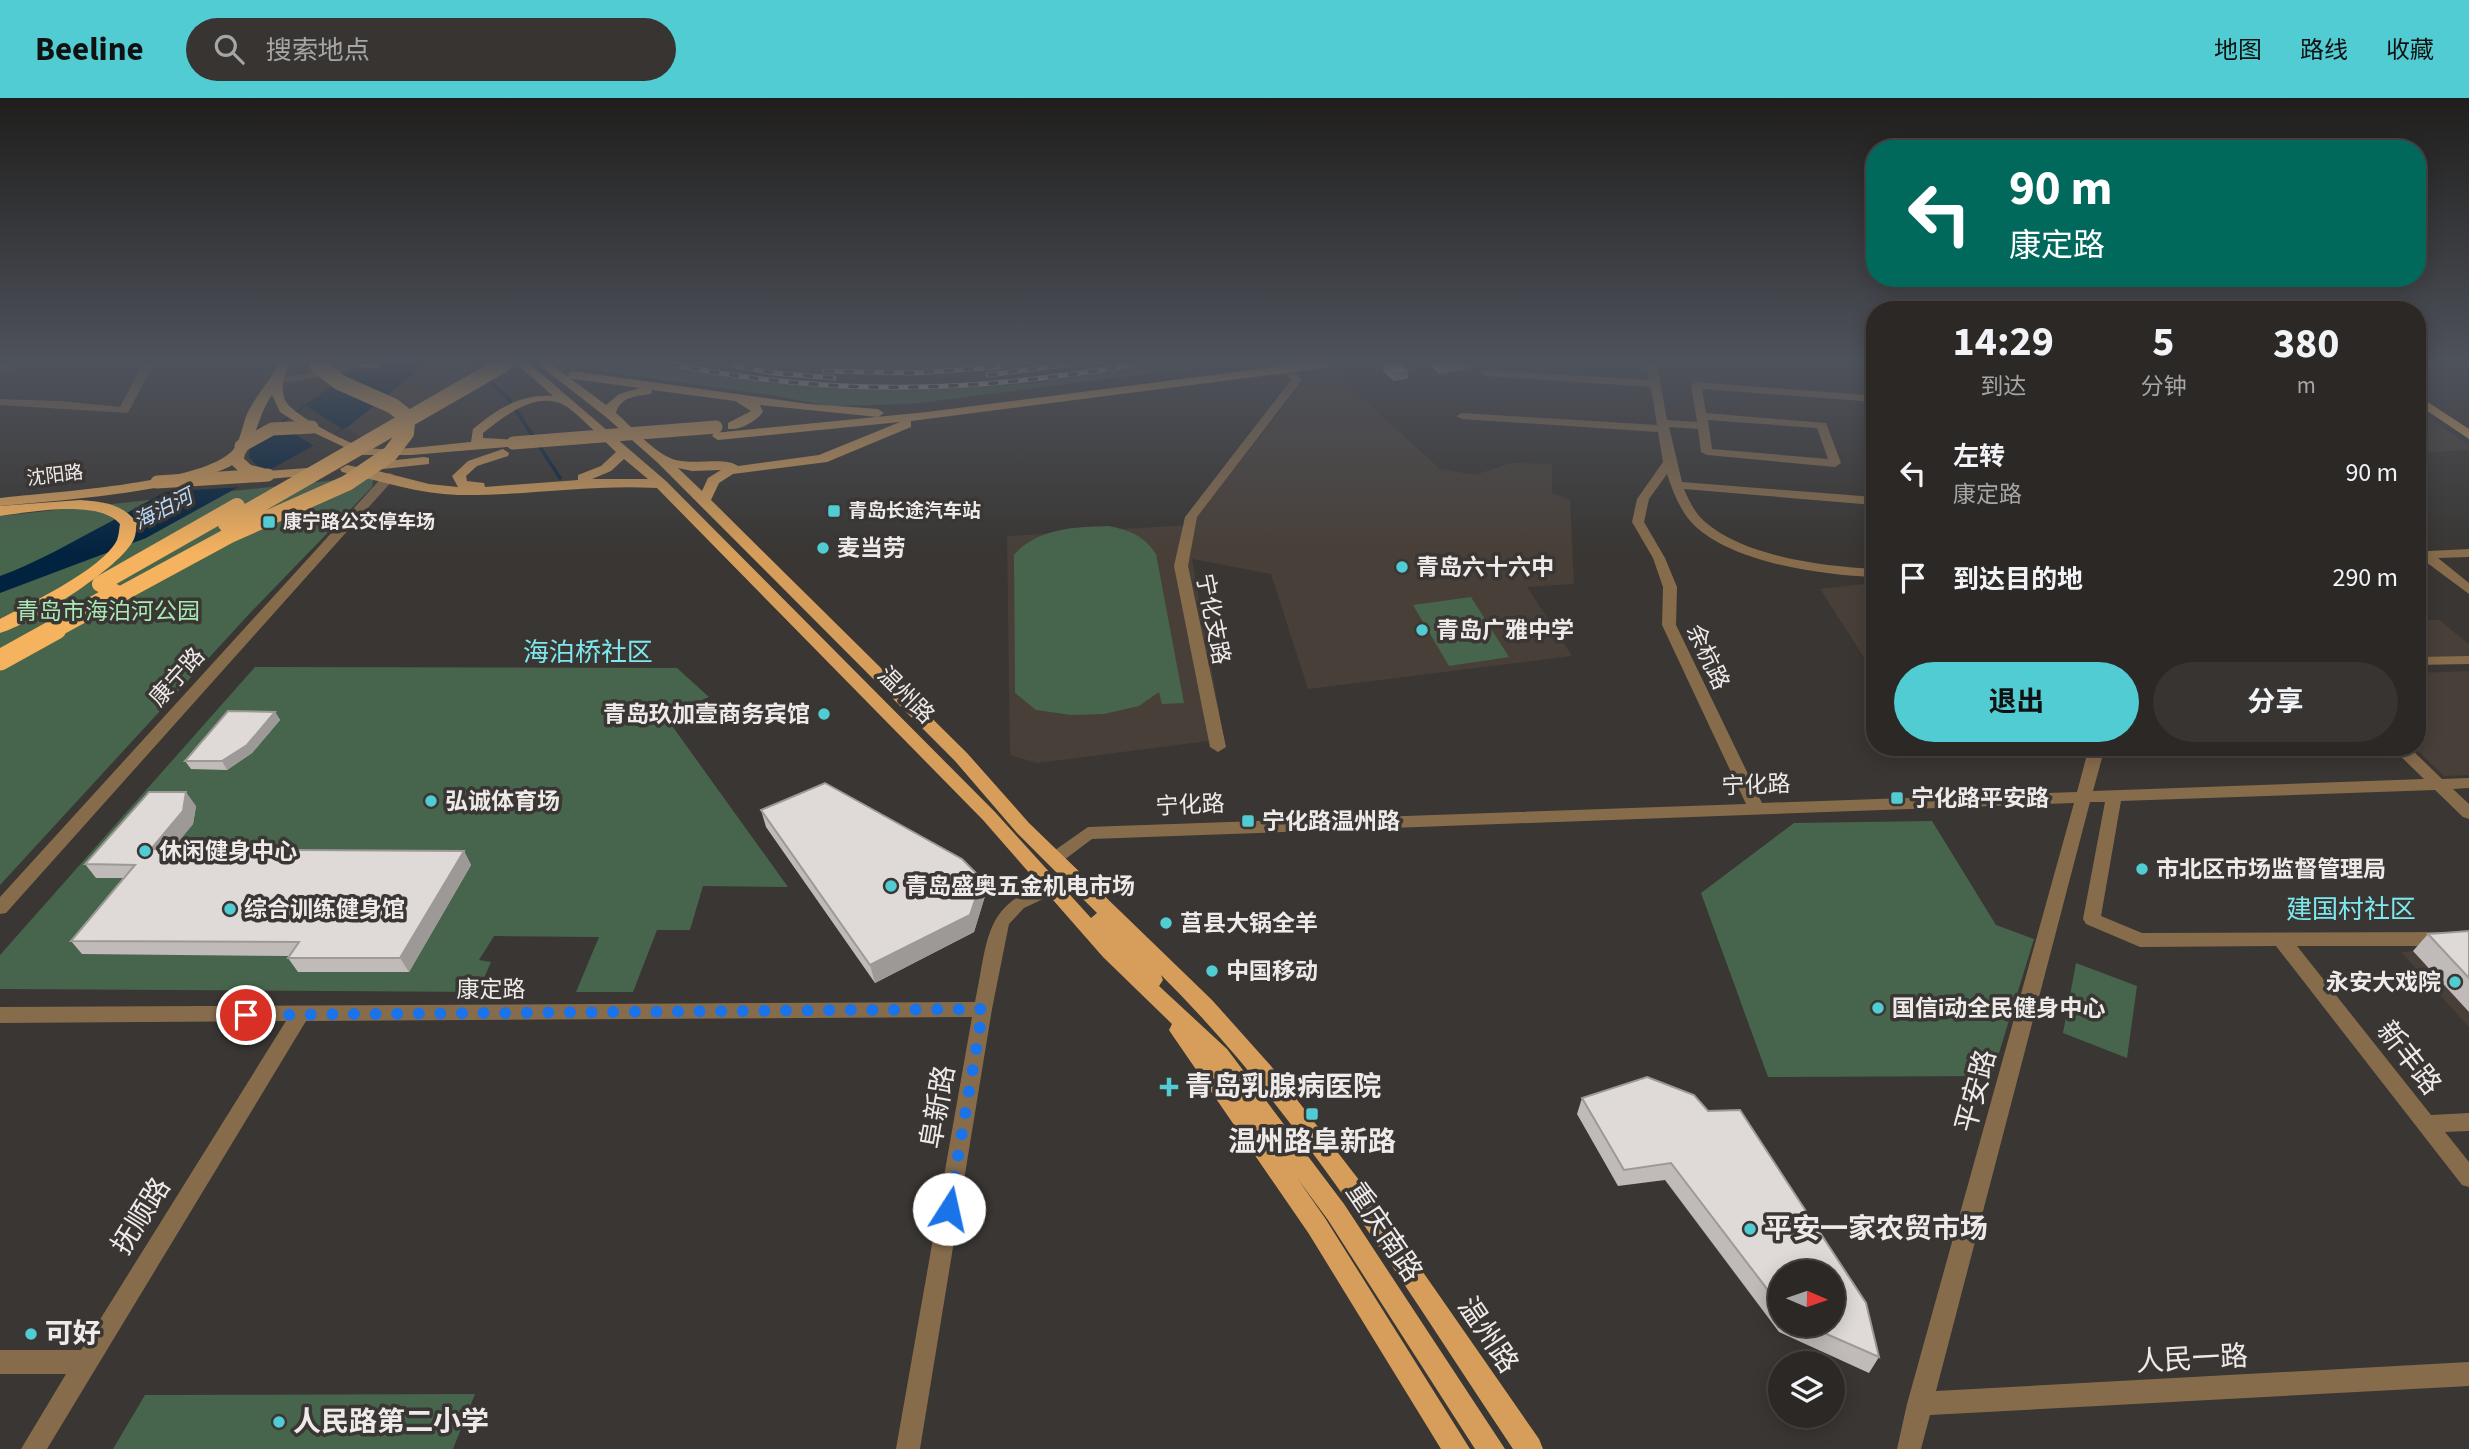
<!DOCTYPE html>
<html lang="zh">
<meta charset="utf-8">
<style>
:root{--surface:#2b2826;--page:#373432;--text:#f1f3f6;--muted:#a6a6a7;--line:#474443;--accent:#51ccd3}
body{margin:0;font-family:"Source Sans 3","Noto Sans SC",sans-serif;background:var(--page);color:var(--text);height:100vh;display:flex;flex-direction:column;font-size:26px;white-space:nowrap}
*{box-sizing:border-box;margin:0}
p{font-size:23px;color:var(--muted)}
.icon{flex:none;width:38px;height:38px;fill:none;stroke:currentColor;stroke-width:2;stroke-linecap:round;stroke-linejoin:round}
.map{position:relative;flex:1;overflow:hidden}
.sheet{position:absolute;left:1866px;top:203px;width:560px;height:455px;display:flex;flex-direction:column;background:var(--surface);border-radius:28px;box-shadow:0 4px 18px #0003,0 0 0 2px var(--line)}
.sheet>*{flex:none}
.hud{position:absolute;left:1866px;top:42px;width:560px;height:147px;border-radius:28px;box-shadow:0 4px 18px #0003,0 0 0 2px var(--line);background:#00695c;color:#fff;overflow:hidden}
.needle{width:46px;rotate:92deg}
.tools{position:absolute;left:1768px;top:1162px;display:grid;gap:14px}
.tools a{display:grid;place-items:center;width:77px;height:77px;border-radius:50%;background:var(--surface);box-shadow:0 4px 18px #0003,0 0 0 2px var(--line);font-size:35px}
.pin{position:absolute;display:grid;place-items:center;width:60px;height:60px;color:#fff;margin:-30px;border:4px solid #fff;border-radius:50%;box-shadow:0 2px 7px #0007}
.me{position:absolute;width:77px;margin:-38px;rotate:10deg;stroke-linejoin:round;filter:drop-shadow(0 0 5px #0008)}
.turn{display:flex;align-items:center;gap:24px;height:147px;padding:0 28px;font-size:32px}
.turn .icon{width:91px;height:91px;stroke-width:2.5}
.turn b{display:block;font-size:49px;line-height:60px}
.eta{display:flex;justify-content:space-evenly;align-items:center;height:119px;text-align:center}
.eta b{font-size:42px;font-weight:700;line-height:49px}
.action{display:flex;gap:14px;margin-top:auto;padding:14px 28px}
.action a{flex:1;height:80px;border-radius:42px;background:var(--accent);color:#111;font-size:28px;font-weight:700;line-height:80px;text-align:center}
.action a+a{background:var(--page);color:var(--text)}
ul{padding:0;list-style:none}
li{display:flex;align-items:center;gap:21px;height:105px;padding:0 28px}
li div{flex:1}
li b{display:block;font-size:26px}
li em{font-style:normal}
header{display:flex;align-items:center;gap:42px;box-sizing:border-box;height:98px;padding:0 35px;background:var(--accent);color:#111}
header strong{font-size:33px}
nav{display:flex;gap:38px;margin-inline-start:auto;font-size:24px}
.search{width:490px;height:63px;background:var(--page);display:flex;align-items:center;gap:18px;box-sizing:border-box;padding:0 24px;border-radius:38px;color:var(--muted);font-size:26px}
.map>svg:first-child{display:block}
.built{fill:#483f38}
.green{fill:#47654c}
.water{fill:#022340}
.pier{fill:#393633}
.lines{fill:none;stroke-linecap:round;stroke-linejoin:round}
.stream{stroke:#022340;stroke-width:3.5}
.minor{fill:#876c4c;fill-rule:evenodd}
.major{fill:#d69e5a;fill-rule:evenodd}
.highway{fill:#f5b25f;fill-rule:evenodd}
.rail-casing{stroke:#d3d0cf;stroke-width:5}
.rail{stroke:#393633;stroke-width:3.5;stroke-dasharray:10;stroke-linecap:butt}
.major-bridge{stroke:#d69e5a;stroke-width:13}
.highway-bridge-far1{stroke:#f5b25f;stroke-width:16}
.highway-bridge{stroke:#f5b25f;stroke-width:21}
.wall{fill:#c0bbb9;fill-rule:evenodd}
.shaded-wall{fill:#9c9996}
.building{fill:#dfdad7;stroke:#9c9996;stroke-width:2}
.route{stroke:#1a73e8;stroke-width:12;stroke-dasharray:0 21.6}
.poi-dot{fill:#51ccd3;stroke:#393633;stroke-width:2.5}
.labels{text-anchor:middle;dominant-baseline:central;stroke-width:7;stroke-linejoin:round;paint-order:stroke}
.far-street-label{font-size:19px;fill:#edeae9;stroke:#393633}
.far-poi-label{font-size:19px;font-weight:bold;fill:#edeae9;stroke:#393633;text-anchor:start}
.far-water-label{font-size:21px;font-style:italic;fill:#b8d9fa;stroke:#393633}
.poi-label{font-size:23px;font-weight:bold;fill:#edeae9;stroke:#393633;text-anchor:start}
.park-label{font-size:23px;fill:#a9e9b5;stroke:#393633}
.street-label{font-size:23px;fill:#edeae9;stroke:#393633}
.quarter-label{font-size:26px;fill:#7de9ef;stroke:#393633}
.near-street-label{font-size:28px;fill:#edeae9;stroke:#393633}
.near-poi-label{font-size:28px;font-weight:bold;fill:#edeae9;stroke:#393633;text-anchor:start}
</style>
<header>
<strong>Beeline</strong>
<div class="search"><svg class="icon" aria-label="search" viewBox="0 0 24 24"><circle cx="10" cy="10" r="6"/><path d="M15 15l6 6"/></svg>搜索地点</div>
<nav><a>地图</a><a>路线</a><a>收藏</a></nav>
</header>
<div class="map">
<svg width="2469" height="1351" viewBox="0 0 2469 1351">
<rect width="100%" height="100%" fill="#393633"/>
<path class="built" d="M363 266H454L479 286 373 346 311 307Z
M1334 274 1440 371 1475 377 1511 365 1552 366V395L1570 402 1574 486 1527 489 1572 558 1308 591 1271 476 1192 461 1224 641 1037 665 1010 657 1007 438 1190 427 1308 278Z
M2417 312 2469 347V352L2417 355Z
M1874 485V575L1820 491Z
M2417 522H2439L2469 546V561L2417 562Z
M2469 573V677L2444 678 2414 649H2417V575Z
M2469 849V929L2401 854Z"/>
<path class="green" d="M578 266H661L770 285 915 293 1038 285 1147 266H1222L912 306 829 308 771 297 583 271Z
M776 266H985L904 273Z
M374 378 372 389 251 514 0 787V418Z
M1109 428C1131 433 1143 437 1156 456L1184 605 1162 606 1159 594 1139 608 1104 616 1071 617 1036 612 1015 595 1014 457C1037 430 1075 429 1109 428Z
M1471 499 1509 559 1449 568 1413 507Z
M255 569 677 570 709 599 665 618 788 789 703 788 690 832H657L633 894H576L599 839 494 838 479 862 491 864 478 894 0 891V857Z
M1932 723 1996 827 2034 841 1992 978 1768 979 1701 795 1794 725Z
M2076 865 2137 888 2127 960 2063 935Z
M475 1296 453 1351H113L145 1297Z"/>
<path class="water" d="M362 266H426L349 328 146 440 0 495V478C39 464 73 443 110 424 197 378 283 326 362 266Z"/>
<path class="pier" d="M306 308 342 331 314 348 293 335 275 336 250 350 249 359 257 368 272 372 242 389 160 394 258 342Z"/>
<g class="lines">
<path class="stream" d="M471 266 508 300 560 380"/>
<path class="minor" d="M18 266 17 268 0 273V267Z
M143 266H153L128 315 0 307V301L60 303 120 309Z
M344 266H357L340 276 277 286 272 283 277 280 333 271Z
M1277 266H1288L1302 282 1197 419 1188 468 1226 649 1218 654 1210 649 1174 468 1185 419 1291 282Z
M1647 266H1657L1667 322 1697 324 1691 287 1696 284 1867 297 1871 298 1874 304V320L1868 317 1863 303 1702 291 1706 315 1826 325 1841 365 1835 369 1707 357 1701 354 1698 331 1669 329 1682 384 1874 399V407L1684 391C1689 403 1695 415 1704 423 1744 459 1823 468 1874 471V479C1822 477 1733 465 1694 427 1680 413 1673 394 1667 376L1649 401 1644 424 1665 460 1677 489 1676 527 1762 705 2077 694 2089 649H2105L2093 693 2424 681 2391 649H2409L2442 681 2469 680V690L2453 691 2469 706V721L2463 719 2435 692 2121 703 2101 818 2142 835 2469 834V848H2297L2431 1017 2469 1015V1033L2445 1034 2469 1064V1089L2462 1087 2276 848 2140 849 2086 826 2083 821 2105 704H2090L1936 1293 2469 1264V1288L1930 1317 1921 1351H1897L1907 1306 2074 705 1092 741 1060 765H1048L1046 761 1048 757 1088 729 1746 706 1662 527 1663 489 1653 460 1632 424 1637 401 1663 364 1658 334 1462 321 1456 318 1462 315 1657 327 1651 289 1485 278 1480 275 1485 272 1649 282ZM1708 322 1817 330 1828 361 1712 351Z
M389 375 393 376V382L6 815 0 816V799L385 376Z
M2417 446 2428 453 2469 451V459L2438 460 2469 485V496L2422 461 2417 460Z
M2469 558V566L2417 567V559Z
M1054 783 1060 785 1063 789 1060 793 1024 810 1009 826 992 911 920 1351H896L972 919 306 923 47 1351H21L66 1276H0V1252H81L286 923 0 925V909L975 904C989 839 982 805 1054 783Z"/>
<path class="major" d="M278 266H290C284 279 280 288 285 302 291 316 347 345 363 349 387 355 445 346 471 344L473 331C497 311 519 296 553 298L517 266H530L666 383 995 714 1091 820 1097 815 1017 735 955 663 658 365 606 319 538 266H552L568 279 569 274 573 273 809 306 878 311 884 315 878 319 760 307 763 314C755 324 741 332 728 331V325L751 313 735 303 652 292 651 296C637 298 621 298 616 315 631 328 651 351 668 359 688 370 724 357 738 368L819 357 900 324 718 342 712 338 714 335 927 314 1297 266H1331L1325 270 911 323V329L827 364 733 376 719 385 711 402 967 655 1029 725 1212 902 1271 968 1359 1082 1539 1341 1543 1351H1513C1404 1188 1301 1016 1161 877L1163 882 1159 888 1227 951 1344 1106 1505 1351H1475L1328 1122 1297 1080 1325 1120 1470 1351H1441L1309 1136 1173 938 1169 932 1172 926 1103 859 983 722 657 390C591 386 525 398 458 397 420 396 380 383 342 374L340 371 347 367 362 370 368 365 424 359 429 360V366L374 372 429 386 458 389 452 378 468 363 503 351 509 355 508 358 477 368 466 378 467 383 484 385 485 389 578 382V377L601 368 616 354C604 343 575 312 562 306 534 294 503 319 483 335V340L518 342V348L411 357H361L308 332 280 314 272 297C259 314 254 348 242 360 207 393 52 403 0 408V400C51 394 194 386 230 355 240 347 242 328 247 316 255 298 270 284 278 266ZM570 280 573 281 640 290 619 296 606 307ZM624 361 648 381H592L611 373ZM678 370 692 373 721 372 708 380 702 393Z
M2417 297 2469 331V341L2417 306Z
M320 369 327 373 325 376 268 381 261 377 268 373Z"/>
<path class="highway" d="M80 402C103 404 122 405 137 425 136 430 136 437 134 441 122 469 29 527 0 535V521C29 506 103 471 117 442 119 437 119 431 120 426 99 401 30 414 0 418V408Z
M115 485 124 490 121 494 69 523H57L54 519Z"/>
<g class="rail-casing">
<path id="rail" d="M670 266C833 299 973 295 1136 266
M724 266 774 275 834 280
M824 273 914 275 999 269
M988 277 1071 266"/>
</g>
<use href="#rail" class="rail"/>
<path class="major-bridge" d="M513 345 716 329
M241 348 272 331 312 329
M238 357 237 363 248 373 261 376
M157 384 268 377"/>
<path class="highway-bridge-far1" d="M226 426 504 266
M100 486 237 408
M53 533 230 437 347 385 390 356 406 335 407 325 403 316 393 308 339 284 318 268"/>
<path class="highway-bridge" d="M0 562 56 531"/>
</g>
<path class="wall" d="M358 266H381L376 270 359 269Z
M1384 266H1401L1408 280 1394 283 1383 273Z
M1429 266H1471L1470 270 1439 276Z
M275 614 280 622 252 655 227 672 191 671 185 663Z
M196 708 193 726 172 751 464 753 471 767 409 874H298L288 860 290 858 82 856 71 843 123 780H96L85 766Z
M761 712 985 798 974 834 875 885 766 729Z
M2469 833V914L2413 853 2428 836Z
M1647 979 1879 1259 1869 1275 1779 1234 1665 1082 1618 1088 1577 1016 1582 1000ZM1780 1174 1832 1227H1780Z"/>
<path class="shaded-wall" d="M1452 266H1471L1470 270 1439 276 1440 268Z
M1408 273V280L1394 283V276Z
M275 614 280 622 252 655 227 672 222 663Z
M186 694 196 708 193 726 161 765 151 751Z
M464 753 471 767 409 874 400 860Z
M982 781 985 798 974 834 875 885 870 867Z"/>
<path class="building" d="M1385 266H1401L1408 273 1394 276Z
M1438 266H1452L1440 268Z
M228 613 275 614 247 647 222 663H185Z
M825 685 962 761 982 781 970 817 870 867 761 712Z
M149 694H186L183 713 151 751 464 753 400 860H288L299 844 71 843 135 767 85 766Z
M2469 833V880L2428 836Z
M1647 979 1694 997 1708 1013 1740 1012 1866 1205 1879 1259 1806 1227H1832V1174H1780V1208L1671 1065 1624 1072 1582 1000Z"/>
<linearGradient id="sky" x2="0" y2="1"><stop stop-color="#1f1e1c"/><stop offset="0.58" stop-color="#4e525b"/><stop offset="1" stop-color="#4e525b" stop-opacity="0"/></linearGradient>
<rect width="2469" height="455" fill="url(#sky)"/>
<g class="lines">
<path class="route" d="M246 917 983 911 949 1111"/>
</g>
<g class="poi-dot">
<rect x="827" y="406" width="14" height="14" rx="3.5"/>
<rect x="262" y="417" width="14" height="14" rx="3.5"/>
<circle cx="823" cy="450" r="7"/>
<circle cx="1402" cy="469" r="7"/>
<circle cx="1422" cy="532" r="7"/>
<circle cx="824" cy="616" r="7"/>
<rect x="1890" y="693" width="14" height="14" rx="3.5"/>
<circle cx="431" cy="703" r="7"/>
<rect x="1241" y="716" width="14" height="14" rx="3.5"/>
<circle cx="145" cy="753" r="7"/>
<circle cx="2142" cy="771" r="7"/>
<circle cx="891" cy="788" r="7"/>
<circle cx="230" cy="811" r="7"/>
<circle cx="1166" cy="825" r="7"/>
<circle cx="1212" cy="873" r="7"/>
<circle cx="2455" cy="884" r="7"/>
<circle cx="1878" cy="910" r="7"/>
<path d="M1165.5 978.5h7v7h7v7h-7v7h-7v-7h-7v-7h7z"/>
<rect x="1305" y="1009" width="14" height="14" rx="3.5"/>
<circle cx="1750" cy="1131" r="7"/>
<circle cx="31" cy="1236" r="7"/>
<circle cx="279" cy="1324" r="7"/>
</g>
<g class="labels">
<g class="far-street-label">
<text transform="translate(55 378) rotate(-7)">沈阳路</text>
</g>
<g class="far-poi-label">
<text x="848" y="413">青岛长途汽车站</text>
<text x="283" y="424">康宁路公交停车场</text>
</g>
<g class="far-water-label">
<text transform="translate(163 411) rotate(-27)">海泊河</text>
</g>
<g class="poi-label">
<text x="837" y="450">麦当劳</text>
<text x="1416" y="469">青岛六十六中</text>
<text x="1436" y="532">青岛广雅中学</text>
<text x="810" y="616" text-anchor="end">青岛玖加壹商务宾馆</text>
<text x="1911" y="700">宁化路平安路</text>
<text x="445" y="703">弘诚体育场</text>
<text x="1262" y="723">宁化路温州路</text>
<text x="159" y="753">休闲健身中心</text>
<text x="2156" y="771">市北区市场监督管理局</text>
<text x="905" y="788">青岛盛奥五金机电市场</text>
<text x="244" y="811">综合训练健身馆</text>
<text x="1180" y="825">莒县大锅全羊</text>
<text x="1226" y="873">中国移动</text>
<text x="2441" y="884" text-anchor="end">永安大戏院</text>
<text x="1892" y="910">国信i动全民健身中心</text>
</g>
<g class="park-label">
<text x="108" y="513">青岛市海泊河公园</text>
</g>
<g class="street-label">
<text transform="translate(1213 521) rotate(79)">宁化支路</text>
<text transform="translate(1708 559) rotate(65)">余杭路</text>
<text transform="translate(177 579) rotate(-48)">康宁路</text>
<text transform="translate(906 597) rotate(45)">温州路</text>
<text transform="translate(1756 687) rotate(-2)">宁化路</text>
<text transform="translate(1190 707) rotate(-3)">宁化路</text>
<text x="491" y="891">康定路</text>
</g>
<g class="quarter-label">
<text x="588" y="554">海泊桥社区</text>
<text x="2351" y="811">建国村社区</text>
</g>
<g class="near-street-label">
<text transform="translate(2409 960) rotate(52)">新丰路</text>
<text transform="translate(1976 993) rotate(-75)">平安路</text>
<text transform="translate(938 1009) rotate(-80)">阜新路</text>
<text transform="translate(141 1118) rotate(-58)">抚顺路</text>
<text transform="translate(1384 1134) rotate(56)">重庆南路</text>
<text transform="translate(1488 1237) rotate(56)">温州路</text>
<text transform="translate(2192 1261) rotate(-3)">人民一路</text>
</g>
<g class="near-poi-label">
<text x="1185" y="989">青岛乳腺病医院</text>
<text x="1312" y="1044" text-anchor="middle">温州路阜新路</text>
<text x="1764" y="1131">平安一家农贸市场</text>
<text x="45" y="1236">可好</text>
<text x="293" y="1324">人民路第二小学</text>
</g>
</g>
</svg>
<div class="tools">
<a><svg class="needle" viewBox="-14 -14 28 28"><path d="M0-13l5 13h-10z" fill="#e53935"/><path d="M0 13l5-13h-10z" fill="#a6a6a7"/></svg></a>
<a><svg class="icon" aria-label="layers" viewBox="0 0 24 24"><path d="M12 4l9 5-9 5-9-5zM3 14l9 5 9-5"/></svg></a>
</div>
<div class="pin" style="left:246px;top:917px;background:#d93025"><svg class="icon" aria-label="arrive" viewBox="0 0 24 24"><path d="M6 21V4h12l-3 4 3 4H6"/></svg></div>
<svg class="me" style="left:949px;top:1111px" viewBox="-20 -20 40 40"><circle r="19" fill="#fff"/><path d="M0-13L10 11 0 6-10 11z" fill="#1a73e8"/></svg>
<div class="hud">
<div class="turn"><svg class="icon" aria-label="left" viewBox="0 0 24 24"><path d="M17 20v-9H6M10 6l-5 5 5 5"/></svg><div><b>90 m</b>康定路</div></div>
</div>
<section class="sheet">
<div class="eta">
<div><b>14:29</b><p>到达</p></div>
<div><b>5</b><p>分钟</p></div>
<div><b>380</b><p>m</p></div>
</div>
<ul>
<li><svg class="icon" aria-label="left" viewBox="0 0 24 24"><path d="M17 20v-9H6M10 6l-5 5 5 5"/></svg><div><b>左转</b><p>康定路</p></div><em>90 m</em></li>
<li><svg class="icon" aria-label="arrive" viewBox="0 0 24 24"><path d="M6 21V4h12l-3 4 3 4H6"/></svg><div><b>到达目的地</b></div><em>290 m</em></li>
</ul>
<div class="action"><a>退出</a><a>分享</a></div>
</section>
</div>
